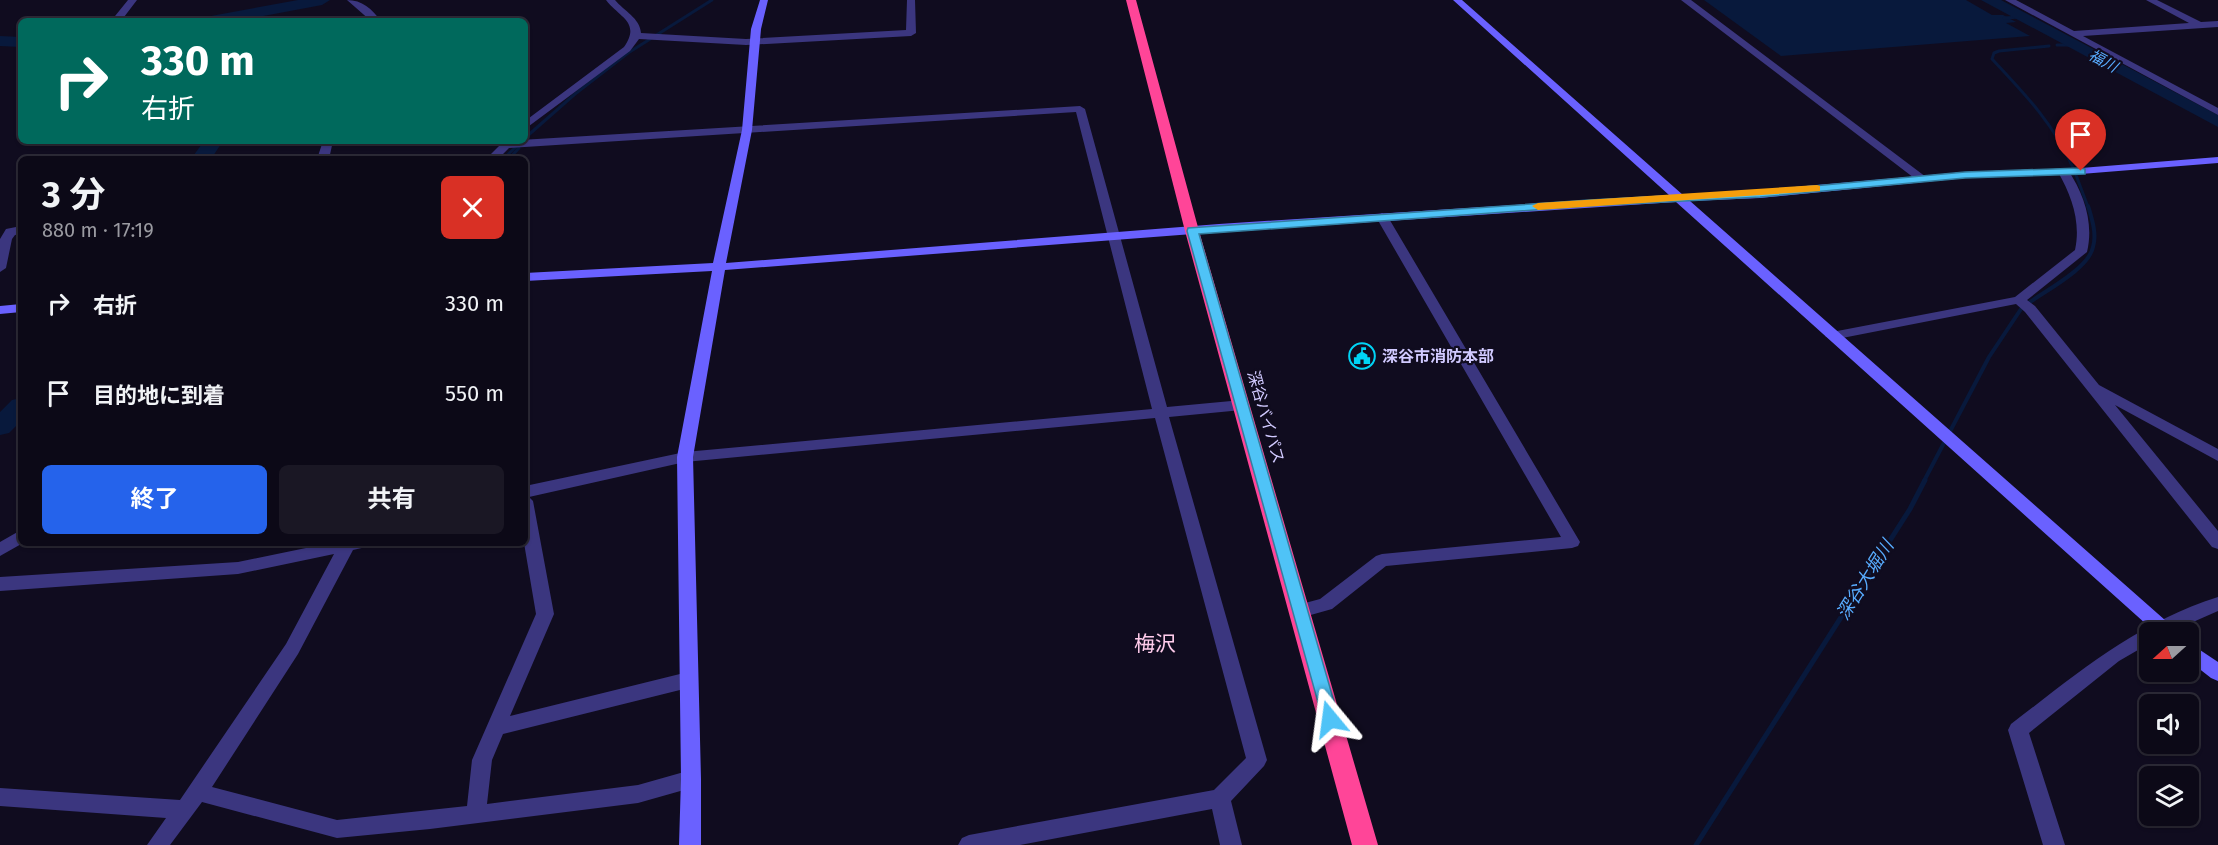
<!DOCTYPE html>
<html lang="ja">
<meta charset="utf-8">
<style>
:root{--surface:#0c0917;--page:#1a1724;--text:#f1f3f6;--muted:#9a9aa1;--line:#2c2a36;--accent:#2563eb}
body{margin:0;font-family:"Fira Sans","Noto Sans JP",sans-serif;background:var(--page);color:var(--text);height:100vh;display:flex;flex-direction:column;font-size:22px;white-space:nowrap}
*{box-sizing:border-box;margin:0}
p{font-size:20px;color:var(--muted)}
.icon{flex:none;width:33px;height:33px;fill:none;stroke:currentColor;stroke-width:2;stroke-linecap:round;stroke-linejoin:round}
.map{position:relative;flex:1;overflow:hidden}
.sheet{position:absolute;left:18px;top:156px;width:510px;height:390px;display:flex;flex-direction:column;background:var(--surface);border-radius:9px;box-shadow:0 2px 4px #0004,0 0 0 2px var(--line)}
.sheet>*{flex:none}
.top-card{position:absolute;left:18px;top:18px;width:510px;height:126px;border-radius:9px;box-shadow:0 2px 4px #0004,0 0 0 2px var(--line);background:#00695c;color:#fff;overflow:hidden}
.needle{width:39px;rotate:249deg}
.tools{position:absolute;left:2139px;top:622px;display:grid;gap:12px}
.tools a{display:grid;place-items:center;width:60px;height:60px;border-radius:9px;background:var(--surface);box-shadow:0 2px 4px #0004,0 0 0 2px var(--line);font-size:30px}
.pin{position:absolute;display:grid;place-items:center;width:51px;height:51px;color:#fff;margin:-62px -26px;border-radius:50% 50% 50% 0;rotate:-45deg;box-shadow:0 0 6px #0007}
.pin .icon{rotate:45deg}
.me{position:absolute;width:66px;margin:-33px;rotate:344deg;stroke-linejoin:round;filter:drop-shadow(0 0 4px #0008)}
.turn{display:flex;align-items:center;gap:21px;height:126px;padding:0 24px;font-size:27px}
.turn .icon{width:78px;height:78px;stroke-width:2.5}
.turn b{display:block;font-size:42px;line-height:51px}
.round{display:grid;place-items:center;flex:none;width:63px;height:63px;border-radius:9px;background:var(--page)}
.head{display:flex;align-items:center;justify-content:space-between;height:102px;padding:0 24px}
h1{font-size:36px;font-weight:700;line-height:45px}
.primary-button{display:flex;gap:12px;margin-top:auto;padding:12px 24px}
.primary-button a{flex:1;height:69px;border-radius:9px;background:var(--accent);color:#fff;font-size:24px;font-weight:700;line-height:69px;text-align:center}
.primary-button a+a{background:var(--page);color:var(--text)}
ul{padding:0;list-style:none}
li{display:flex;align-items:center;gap:18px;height:90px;padding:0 24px}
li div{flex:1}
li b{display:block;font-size:22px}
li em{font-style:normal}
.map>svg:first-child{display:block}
.water{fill:#08193c}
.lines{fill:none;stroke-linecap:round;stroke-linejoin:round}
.stream-far2{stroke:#08193c;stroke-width:3}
.stream-far1{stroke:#08193c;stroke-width:4}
.stream{stroke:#08193c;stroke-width:5}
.river{fill:#08193c;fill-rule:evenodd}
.street{fill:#3b367f;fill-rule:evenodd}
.secondary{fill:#6a61ff;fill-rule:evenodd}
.highway{fill:#ff4598;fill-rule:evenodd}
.route{fill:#4fc3f7;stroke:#337fa1;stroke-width:1.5}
.slow{fill:#f59e0b}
.labels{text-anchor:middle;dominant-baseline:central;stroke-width:4.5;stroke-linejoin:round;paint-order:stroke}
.far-water-label{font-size:15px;font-style:italic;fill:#58acff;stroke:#100c1f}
.poi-label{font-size:16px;font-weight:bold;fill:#d1caff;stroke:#100c1f;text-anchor:start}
.street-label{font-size:16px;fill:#d1caff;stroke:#100c1f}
.water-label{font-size:18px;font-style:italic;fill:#58acff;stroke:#100c1f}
.near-neighbourhood-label{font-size:21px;fill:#ffcceb;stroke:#100c1f}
</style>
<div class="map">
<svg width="2218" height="845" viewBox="0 0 2218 845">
<rect width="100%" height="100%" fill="#100c1f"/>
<path class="water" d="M1704 0H1966L1992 15H2003L2016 22 2006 23 2030 36 1781 56Z"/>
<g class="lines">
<path class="stream-far2" d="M2004 18 2020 17
M2057 45H2069
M2049 46 1999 51 1994 53 1992 59C2024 93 2055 125 2073 168
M525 138 575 94 628 53 712 0
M503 159 519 144
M509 159 519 148
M2076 175 2088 207"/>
<path class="stream-far1" d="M2030 302C2047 290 2089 268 2093 247 2097 234 2092 219 2088 206
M1924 481 1989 357 2021 309"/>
<path class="stream" d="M1696 845 1910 509 1925 480"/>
<path class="river" d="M298 0H330L322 5 236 21H203L211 16Z
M1981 0H2001L2218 115V127Z
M0 36 21 37V47L0 46Z
M204 141H223L211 159H191Z
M21 398V421L9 433 0 435V412L12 400Z"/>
<path class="street" d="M128 0H137L121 21H111Z
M347 0C362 0 372 9 381 21H371Z
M606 0H615C624 11 640 18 641 33L746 39 906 30 907 0H915L916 33 911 36 746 45 639 39 630 51 525 129V121L624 47C641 22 620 18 606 0Z
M1681 0H1691L1926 177V181H1918Z
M2005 0H2016L2074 31 2189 23 2146 0H2157L2201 22 2218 21V27L2083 36 2218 108V115Z
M1080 106 1085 109 1167 407 1242 400 1249 405 1242 410 1169 417 1267 760 1264 766 1231 801 1242 845H1220L1212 809 1020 845H958L962 838 969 835 1214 790 1246 758 1155 418 685 462 529 497 533 501 554 614 510 716 688 672 695 675 697 680 695 685 688 688 503 734 492 760 487 804 638 785 691 770 698 773 701 779 698 785 691 788 638 803 430 829 337 838 202 802 170 845H147L166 818 0 806V788L180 800 286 644 334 554 238 574 0 591V577L238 562 330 543H368L366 547 353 550 298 654 212 787 337 820 467 806 472 760 536 614 524 543 525 486 685 452 1152 409 1076 112 509 148 498 159H486L504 141Z
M323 141H333L329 159H317Z
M2064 169 2068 170C2084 194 2094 223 2087 252L2027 300 2035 306 2099 385 2218 449V461L2115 405 2218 531V549L2212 547 2025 312 2016 304 1832 340 1825 336 1832 332 2015 297 2075 250C2081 223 2072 196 2058 172Z
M1382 213 1388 217 1580 542 1578 546 1572 548 1386 566 1332 609 1300 618 1294 616 1291 611 1294 606 1320 599 1376 556 1382 554 1561 537 1376 217Z
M21 226V234L15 235 12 239 6 268 0 272V239L6 229Z
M21 530V543H23L0 556V542Z
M2218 597V611L2168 633H2150V643L2119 661 2029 733 2065 845H2043L2008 730 2011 724C2078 673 2136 623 2218 597Z"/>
<path class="secondary" d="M760 0H768L761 29 752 130 726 263 1219 224 1669 195 1453 0H1462L1683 195 1760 190 1965 172 2081 168 2218 157V163L2081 174 1965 178 1760 198 1690 201 2174 628 2177 633H2156L1676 202 1219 232 725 270 693 457 701 779V845H679L681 779 677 457 712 271 525 281V273L713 263 742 130 751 29Z
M21 304V312L0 314V306Z
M2188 642 2218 662V681L2211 678 2188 660Z"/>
<path class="highway" d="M1126 0H1136L1199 231 1378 845H1352L1185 231Z"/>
</g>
<path class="route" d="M2081 168 2085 169V174L1965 178 1760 197 1590 206 1199 234 1339 719 1337 724 1330 726 1324 724 1187 231 1188 228 1590 200 1760 191 1965 172Z"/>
<path class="slow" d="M1817 185 1820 186V191L1538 210 1532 206 1538 203Z"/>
<defs>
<g id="civic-ring" transform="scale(1.35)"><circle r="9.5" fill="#100c1f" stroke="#00d4f5" stroke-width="1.5"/><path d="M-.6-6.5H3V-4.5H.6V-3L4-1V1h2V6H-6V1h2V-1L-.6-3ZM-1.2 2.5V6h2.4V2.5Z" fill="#00d4f5"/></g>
</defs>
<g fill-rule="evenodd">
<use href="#civic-ring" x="1362" y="356"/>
</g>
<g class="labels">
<g class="far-water-label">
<text transform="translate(2103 61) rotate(28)">福川</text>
</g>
<g class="poi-label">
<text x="1382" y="356">深谷市消防本部</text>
</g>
<g class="street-label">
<text transform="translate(1266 417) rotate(74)">深谷バイパス</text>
</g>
<g class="water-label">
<text transform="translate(1865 580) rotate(-58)">深谷大堀川</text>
</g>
<g class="near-neighbourhood-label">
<text x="1155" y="644">梅沢</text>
</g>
</g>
</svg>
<div class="tools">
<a><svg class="needle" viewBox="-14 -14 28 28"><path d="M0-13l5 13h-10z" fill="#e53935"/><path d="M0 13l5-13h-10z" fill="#9a9aa1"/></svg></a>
<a><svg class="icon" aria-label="sound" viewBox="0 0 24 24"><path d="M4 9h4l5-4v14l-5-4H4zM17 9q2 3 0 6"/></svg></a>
<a><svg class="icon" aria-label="layers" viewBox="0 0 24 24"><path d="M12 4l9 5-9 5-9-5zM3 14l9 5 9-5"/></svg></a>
</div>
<div class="pin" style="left:2081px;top:171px;background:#d93025"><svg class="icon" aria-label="arrive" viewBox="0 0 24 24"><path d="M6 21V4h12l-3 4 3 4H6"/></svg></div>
<svg class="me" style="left:1330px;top:719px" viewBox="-20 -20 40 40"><path d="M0-17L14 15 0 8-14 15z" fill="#4fc3f7" stroke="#fff" stroke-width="4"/></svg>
<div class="top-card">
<div class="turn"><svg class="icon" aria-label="right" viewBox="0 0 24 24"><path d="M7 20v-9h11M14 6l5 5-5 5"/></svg><div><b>330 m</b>右折</div></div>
</div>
<section class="sheet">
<div class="head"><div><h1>3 分</h1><p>880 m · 17:19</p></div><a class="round" style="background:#d93025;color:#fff"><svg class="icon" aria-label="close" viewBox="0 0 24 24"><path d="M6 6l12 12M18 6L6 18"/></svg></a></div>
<ul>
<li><svg class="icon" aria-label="right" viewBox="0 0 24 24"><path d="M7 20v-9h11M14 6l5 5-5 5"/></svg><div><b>右折</b></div><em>330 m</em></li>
<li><svg class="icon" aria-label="arrive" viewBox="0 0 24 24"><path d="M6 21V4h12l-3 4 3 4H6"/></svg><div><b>目的地に到着</b></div><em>550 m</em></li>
</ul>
<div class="primary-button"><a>終了</a><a>共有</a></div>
</section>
</div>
